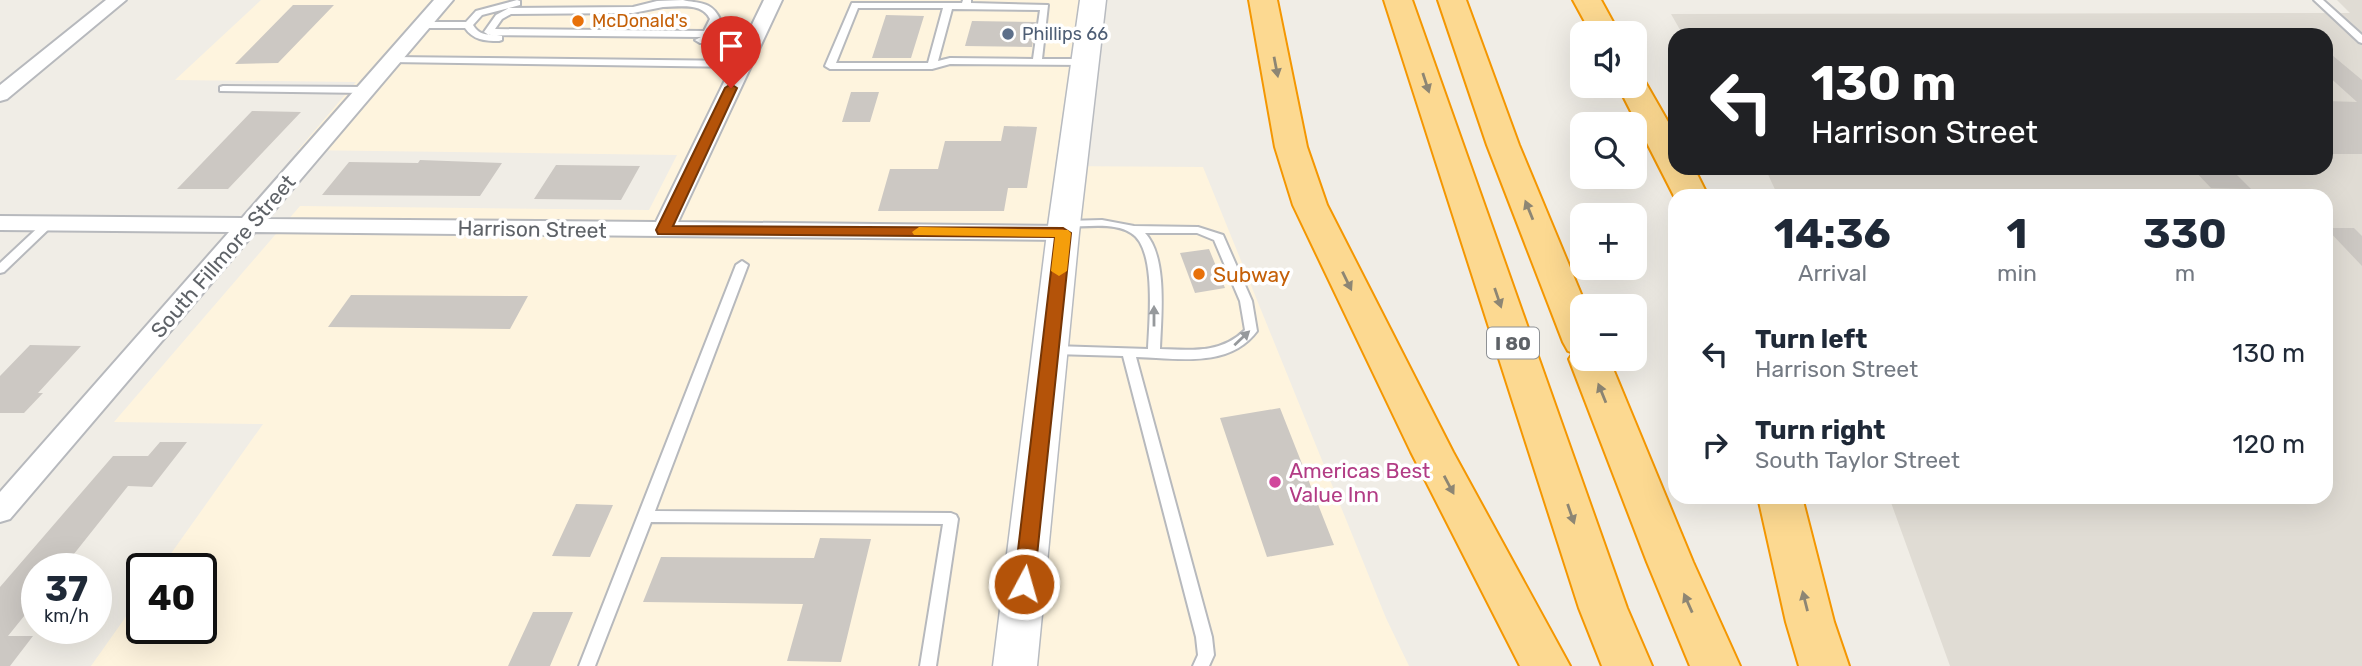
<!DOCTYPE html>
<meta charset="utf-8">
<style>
:root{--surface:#fff;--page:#f2f2f3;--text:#1f2937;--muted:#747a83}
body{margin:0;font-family:Rubik,sans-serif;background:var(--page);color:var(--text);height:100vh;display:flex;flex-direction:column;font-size:26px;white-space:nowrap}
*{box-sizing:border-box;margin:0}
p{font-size:23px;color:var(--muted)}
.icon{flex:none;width:38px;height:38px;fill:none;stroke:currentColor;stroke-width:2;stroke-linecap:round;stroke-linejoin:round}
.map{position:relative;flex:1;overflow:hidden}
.side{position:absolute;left:1668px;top:189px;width:665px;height:315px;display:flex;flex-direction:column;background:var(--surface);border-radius:21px;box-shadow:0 7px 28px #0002}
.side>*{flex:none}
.hud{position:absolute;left:1668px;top:28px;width:665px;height:147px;border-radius:21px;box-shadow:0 7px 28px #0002;background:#202124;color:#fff;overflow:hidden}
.tools{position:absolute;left:1570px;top:21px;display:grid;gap:14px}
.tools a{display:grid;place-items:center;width:77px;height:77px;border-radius:14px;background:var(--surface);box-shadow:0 7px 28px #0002;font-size:35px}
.speed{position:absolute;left:21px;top:553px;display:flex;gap:14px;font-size:35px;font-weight:700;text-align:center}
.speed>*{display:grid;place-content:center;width:91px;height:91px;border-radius:50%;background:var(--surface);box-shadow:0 7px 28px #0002;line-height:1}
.speed small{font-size:18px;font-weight:400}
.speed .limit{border:4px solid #111;border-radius:10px;background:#fff;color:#111}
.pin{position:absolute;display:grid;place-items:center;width:60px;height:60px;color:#fff;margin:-72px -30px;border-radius:50% 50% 50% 0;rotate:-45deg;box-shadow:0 0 7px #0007}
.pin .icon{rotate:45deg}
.me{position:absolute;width:77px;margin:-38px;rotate:6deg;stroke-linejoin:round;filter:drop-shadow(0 0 5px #0008)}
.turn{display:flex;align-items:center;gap:24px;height:147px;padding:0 28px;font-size:32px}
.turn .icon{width:91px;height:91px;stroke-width:2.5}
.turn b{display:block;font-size:49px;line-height:60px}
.eta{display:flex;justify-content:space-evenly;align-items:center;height:119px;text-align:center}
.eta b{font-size:42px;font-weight:700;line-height:49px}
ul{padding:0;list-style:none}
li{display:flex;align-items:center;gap:21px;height:91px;padding:0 28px}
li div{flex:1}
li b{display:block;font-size:26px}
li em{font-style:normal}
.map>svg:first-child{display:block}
.commercial{fill:#fef4de}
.education{fill:#e0dcd4}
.building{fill:#ccc8c3}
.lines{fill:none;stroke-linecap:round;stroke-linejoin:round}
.lane-casing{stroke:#b7b9bd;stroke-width:4}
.street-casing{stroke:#b7b9bd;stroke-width:4}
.secondary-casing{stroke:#b8bbc0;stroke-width:3}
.highway-casing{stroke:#f49702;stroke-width:4}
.lane{fill:#fff;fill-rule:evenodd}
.street{fill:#fff;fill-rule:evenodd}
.secondary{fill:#fff;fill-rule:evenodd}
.highway{fill:#fcd991;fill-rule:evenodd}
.oneway{fill:#8d8674}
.oneway2{fill:#96999c}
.route{fill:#b45309;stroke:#753606;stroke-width:2}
.slow{fill:#f59e0b}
.food-dot{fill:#e8710a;stroke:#fff;stroke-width:2.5}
.service-dot{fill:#5c6f8a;stroke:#fff;stroke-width:2.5}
.hotel-dot{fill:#d1479c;stroke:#fff;stroke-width:2.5}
.labels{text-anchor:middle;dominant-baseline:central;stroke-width:7;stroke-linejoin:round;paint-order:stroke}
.far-food-label{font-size:18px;fill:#c56008;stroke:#fff;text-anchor:start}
.far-service-label{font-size:18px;fill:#4e5e75;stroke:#fff;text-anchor:start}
.shield{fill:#fff;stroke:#8e9195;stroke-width:2}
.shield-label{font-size:19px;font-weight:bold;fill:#5e6267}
.street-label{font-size:21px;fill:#5e6267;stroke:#fff}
.food-label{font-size:21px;fill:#c56008;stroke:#fff;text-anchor:start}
.hotel-label{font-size:21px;fill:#b23c85;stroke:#fff;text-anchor:start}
</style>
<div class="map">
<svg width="2362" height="666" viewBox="0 0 2362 666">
<rect width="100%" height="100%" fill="#f0ede6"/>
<path class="commercial" d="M261 0H1079L1055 166 1203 167 1386 618 1409 666H91L142 594V628H201V569H160L263 424 114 422 300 206 649 210 677 155 298 150 356 82 175 80Z"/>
<path class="education" d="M2337 0H2362V666H1950L1889 497H2326V196H1778L1765 168H2326V35H1683L1671 14 2350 13Z"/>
<path class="building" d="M293 5H334L278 63 235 64Z
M886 15 924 16 911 58H872Z
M972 21 1036 22 1032 47 965 46Z
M2326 50 2362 80V154H2326V101L2357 102 2326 74Z
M851 92H879L870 122H842Z
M252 111 301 112 228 189H177Z
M1004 126 1037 127 1027 188H1008L1004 211H878L890 169H938L945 141H1001Z
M420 160 502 163 480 196 322 195 349 162 418 163Z
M556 165 640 166 621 200 534 199Z
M2192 168H2230L2251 189 2211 188Z
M2326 228H2354L2362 236V266Z
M1209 249 1225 288 1195 293 1180 253Z
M351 295 528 296 510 329 328 327Z
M30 345 81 346 38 393H43L24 413H0V376Z
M1280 408 1334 545 1267 557 1220 418Z
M160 442H187L152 487 128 486 62 569H37V600L8 636H33L10 666H0V587L113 456H148Z
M576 504 613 505 590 557 552 556Z
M820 538 871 539 841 662 787 661 803 604 643 602 661 557 814 558Z
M533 612H573L550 666H508Z"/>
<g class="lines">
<g class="lane-casing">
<path id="lane" d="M517 0 520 1V5L482 15 473 25C480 37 490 34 502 36V40L499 41C485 41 473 40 465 28H422L417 25 422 22H466L476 11Z
M683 0C698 4 711 0 720 19L710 37H754L759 40 754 43H700L695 40 701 37 489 35 484 32 496 15 509 8 633 7 657 1ZM663 7C679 7 702 2 710 19L704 31 495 29 502 19 511 14 633 13Z
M963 0H971V3L1048 5 1042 59H1085L1090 62 1085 65 950 64 932 69H830L825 66 852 3H962ZM858 8H943L928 63H836ZM952 9 1040 10 1033 59 950 58 938 61Z
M2314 0H2323L2362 35V43L2359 42Z
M393 57 742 61 747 64 742 67 390 62V58Z
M223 86 367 87 372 90 367 93 220 91V87Z
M49 220 53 221 55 223 53 225 4 272 0 273V263L45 221Z
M1102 220 1134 226 1198 227 1223 235 1252 301 1257 331C1229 369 1176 358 1136 357L1212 637 1214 655 1209 666H1193L1198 655 1196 637 1123 356 1054 354 1048 350 1054 346 1148 349C1149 322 1157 248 1131 233 1114 222 1085 227 1066 227L1060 224 1066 221ZM1145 233H1197L1214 240 1240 301 1245 330C1221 354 1191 350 1160 349 1161 318 1168 257 1145 233Z
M742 261 748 265 655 511 951 513 956 515 958 519 936 666H920L943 524 651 522 595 666H579L736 265Z"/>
</g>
<g class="street-casing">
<path id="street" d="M106 0H126L7 99 0 101V85Z
M434 0H453L267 219 656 222 764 0H782L678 222 1063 226 1071 228 1074 233 1071 238 1063 240 255 232 10 519 0 522V492L229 232 0 230V216L242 218Z"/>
</g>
<g class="secondary-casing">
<path id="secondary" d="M1080 0H1106L1079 233 1037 666H993L1047 233Z"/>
</g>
<g class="highway-casing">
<path id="highway" d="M1249 0H1277L1307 147 1327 205 1453 452 1570 666H1520L1411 452 1293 205 1275 147Z
M1384 0H1412L1627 608 1652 666H1602L1579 608Z
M1438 0H1466L1519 145 1586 306H1582V359H1609L1693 562 1740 666H1690L1647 562 1569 359 1573 353 1568 351 1563 342 1487 145Z
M1573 0H1601L1619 33H1591Z
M1634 77 1644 80 1675 134V168H1694L1708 196H1674L1618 86H1634Z
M1758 497H1802L1834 622 1849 666H1799L1786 622Z"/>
</g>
<use href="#lane" class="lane"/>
<use href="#street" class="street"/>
<use href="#secondary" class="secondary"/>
<use href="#highway" class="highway"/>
</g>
<defs><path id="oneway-solid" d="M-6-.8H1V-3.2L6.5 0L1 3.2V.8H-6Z" transform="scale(1.75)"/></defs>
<g class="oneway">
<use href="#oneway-solid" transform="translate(1276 67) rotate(79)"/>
<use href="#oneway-solid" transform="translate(1426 83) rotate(72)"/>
<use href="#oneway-solid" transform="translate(1529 210) rotate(-112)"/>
<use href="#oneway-solid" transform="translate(1347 281) rotate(64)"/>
<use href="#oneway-solid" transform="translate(1498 298) rotate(71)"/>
<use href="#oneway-solid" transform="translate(1602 393) rotate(-112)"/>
<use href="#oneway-solid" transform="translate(1449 485) rotate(62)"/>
<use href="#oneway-solid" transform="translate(1571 514) rotate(71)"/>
<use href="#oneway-solid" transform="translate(1805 601) rotate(-104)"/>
<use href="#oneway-solid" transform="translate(1688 603) rotate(-114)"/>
</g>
<g class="oneway2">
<use href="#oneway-solid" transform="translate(1154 316) rotate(-90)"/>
<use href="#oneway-solid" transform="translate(1242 338) rotate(-43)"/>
</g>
<path class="route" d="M731 84 737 88 673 226 1063 228 1071 233 1034 584 1031 590 1024 592 1017 590 1014 584 1055 237 658 234 656 230 725 88Z"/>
<path class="slow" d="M919 227 1068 230 1071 233 1067 271 1059 276 1051 271 1055 237 914 235 912 232Z"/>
<g class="food-dot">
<circle cx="578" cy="21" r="7"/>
<circle cx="1199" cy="274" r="7"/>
</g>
<circle class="service-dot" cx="1008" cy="34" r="7"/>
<circle class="hotel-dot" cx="1275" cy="482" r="7"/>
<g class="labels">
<g class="far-food-label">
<text x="592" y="21">McDonald's</text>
</g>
<g class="far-service-label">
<text x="1022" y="34">Phillips 66</text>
</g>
<rect class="shield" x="1487" y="327.5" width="52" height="31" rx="5"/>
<g class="shield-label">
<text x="1513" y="343">I 80</text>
</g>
<g class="street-label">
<text transform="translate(532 229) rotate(1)">Harrison Street</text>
<text transform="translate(223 256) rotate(-49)">South Fillmore Street</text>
</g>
<g class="food-label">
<text x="1213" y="274">Subway</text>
</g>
<g class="hotel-label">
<text x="1289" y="470">Americas Best<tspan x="1289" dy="24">Value Inn</tspan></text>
</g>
</g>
</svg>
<div class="tools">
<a><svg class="icon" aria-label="sound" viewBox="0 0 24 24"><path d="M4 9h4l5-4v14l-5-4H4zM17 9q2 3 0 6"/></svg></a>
<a><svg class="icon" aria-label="search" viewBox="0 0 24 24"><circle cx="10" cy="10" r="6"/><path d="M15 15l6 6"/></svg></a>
<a>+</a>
<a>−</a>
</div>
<div class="speed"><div>37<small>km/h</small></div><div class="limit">40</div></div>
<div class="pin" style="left:731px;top:88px;background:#d93025"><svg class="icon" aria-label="arrive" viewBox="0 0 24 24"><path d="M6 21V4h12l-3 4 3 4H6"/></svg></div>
<svg class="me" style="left:1024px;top:584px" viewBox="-20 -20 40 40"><circle r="17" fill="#b45309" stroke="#fff" stroke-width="3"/><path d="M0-11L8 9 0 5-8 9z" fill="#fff"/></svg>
<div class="hud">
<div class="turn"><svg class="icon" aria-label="left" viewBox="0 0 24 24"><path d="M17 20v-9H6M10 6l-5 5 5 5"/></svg><div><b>130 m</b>Harrison Street</div></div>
</div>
<section class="side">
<div class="eta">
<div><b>14:36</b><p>Arrival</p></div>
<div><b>1</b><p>min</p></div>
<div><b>330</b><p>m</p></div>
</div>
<ul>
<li><svg class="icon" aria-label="left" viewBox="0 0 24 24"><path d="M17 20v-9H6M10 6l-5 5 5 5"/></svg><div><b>Turn left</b><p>Harrison Street</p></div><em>130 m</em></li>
<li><svg class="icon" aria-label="right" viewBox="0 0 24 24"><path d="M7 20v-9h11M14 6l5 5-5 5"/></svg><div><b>Turn right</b><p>South Taylor Street</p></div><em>120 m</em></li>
</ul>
</section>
</div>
